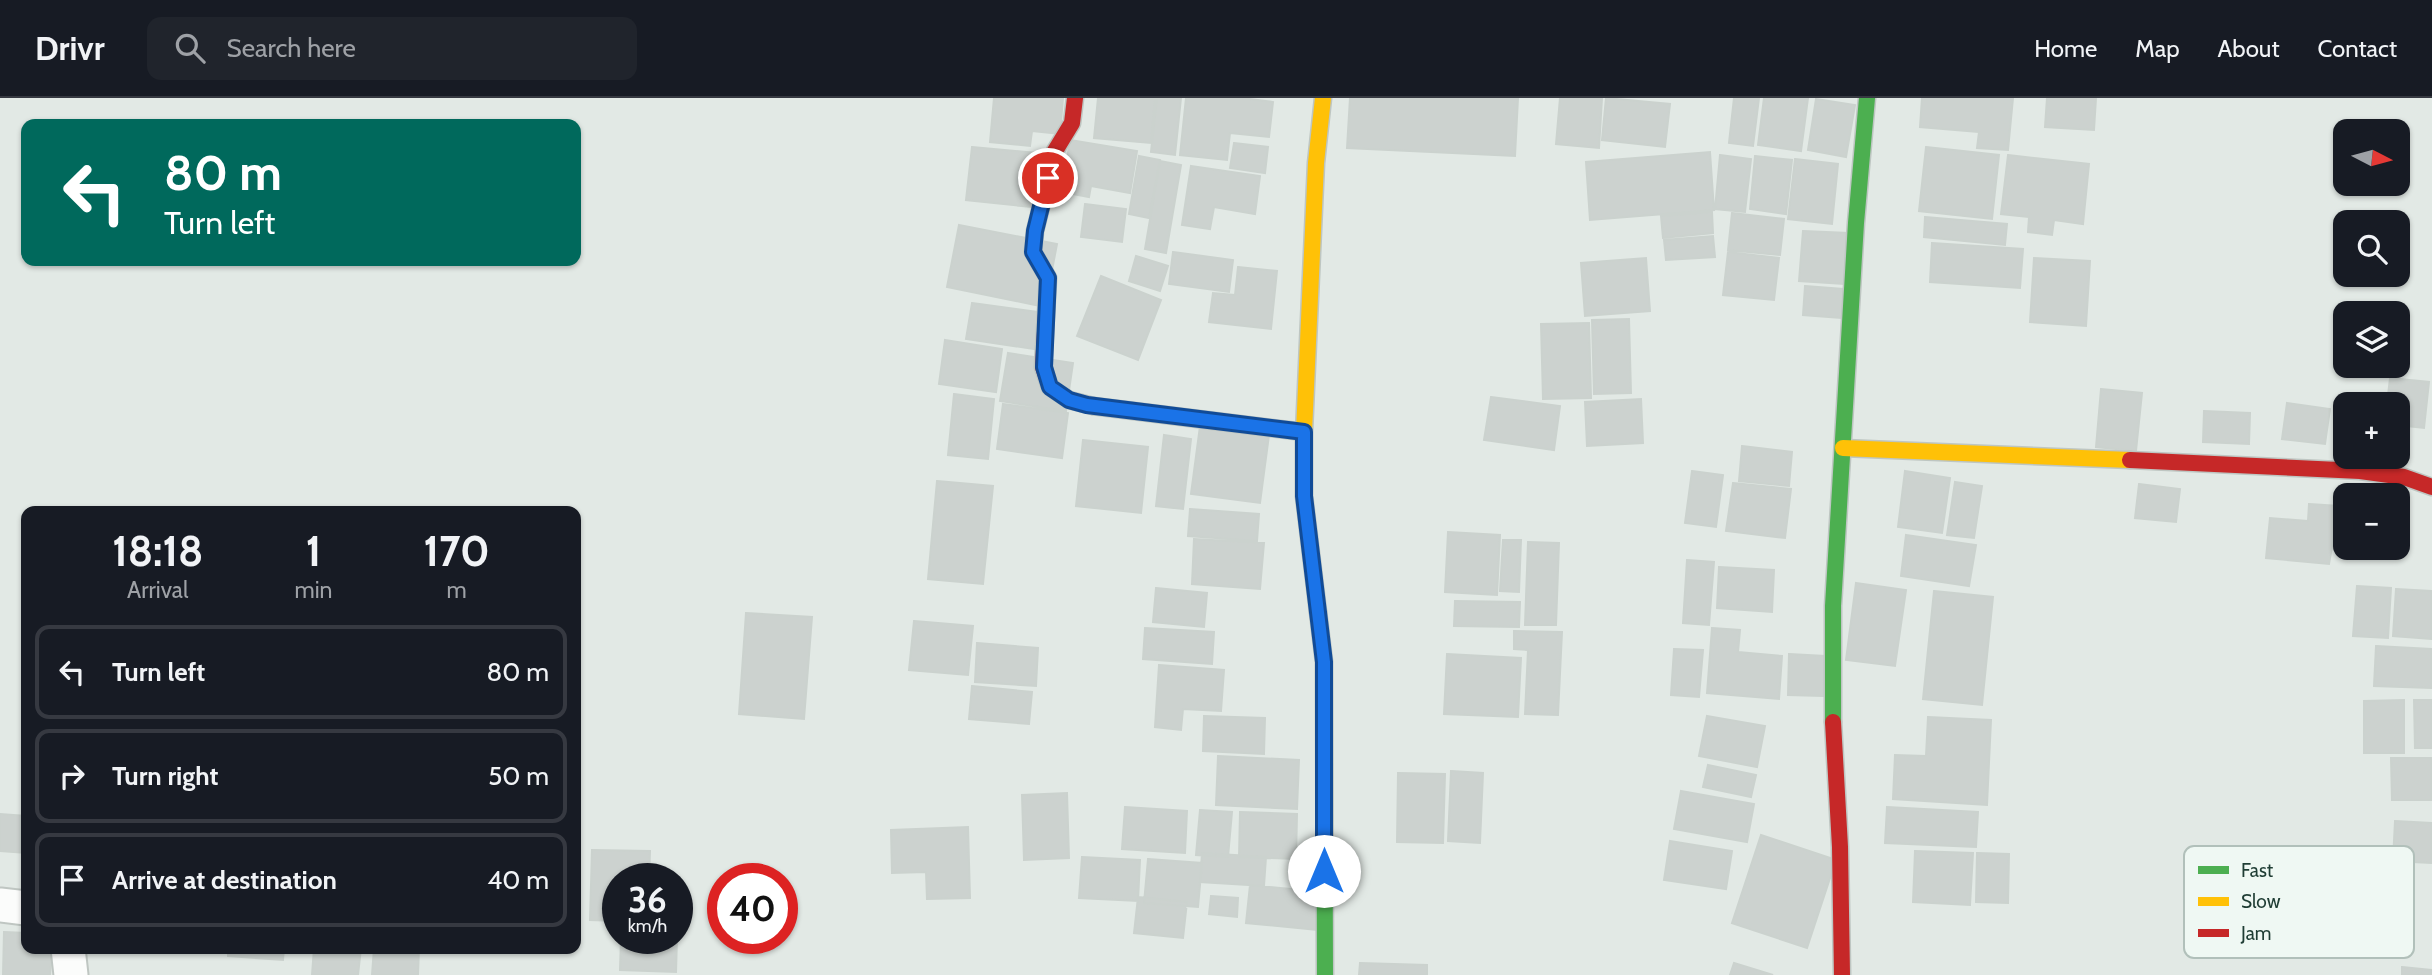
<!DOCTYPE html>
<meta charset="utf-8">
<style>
:root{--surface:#171b24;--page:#20242c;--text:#f1f3f6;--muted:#9ea1a6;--line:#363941}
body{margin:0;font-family:Cabin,sans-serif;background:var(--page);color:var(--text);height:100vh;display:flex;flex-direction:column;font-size:26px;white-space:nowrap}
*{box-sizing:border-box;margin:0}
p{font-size:23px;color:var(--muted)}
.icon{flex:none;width:38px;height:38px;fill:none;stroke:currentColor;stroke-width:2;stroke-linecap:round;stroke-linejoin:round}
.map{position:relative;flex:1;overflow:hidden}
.details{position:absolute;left:21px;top:408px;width:560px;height:448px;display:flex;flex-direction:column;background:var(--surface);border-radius:14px;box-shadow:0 2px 5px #0004}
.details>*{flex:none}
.banner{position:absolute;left:21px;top:21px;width:560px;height:147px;border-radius:14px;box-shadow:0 2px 5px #0004;background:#00695c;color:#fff;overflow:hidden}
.needle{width:46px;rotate:96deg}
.controls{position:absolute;left:2333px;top:21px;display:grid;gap:14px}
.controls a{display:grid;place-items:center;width:77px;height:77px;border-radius:14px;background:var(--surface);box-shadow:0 2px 5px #0004;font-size:35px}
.speed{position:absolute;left:602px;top:765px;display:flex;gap:14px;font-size:35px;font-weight:700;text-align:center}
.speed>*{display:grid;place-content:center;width:91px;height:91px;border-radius:50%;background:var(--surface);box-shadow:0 2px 5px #0004;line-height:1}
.speed small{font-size:18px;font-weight:400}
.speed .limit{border:10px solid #d22;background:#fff;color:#111}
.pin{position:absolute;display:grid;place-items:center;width:60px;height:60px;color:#fff;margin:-30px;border:4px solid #fff;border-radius:50%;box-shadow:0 2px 7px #0007}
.me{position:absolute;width:77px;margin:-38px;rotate:0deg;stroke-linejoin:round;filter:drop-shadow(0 0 5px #0008)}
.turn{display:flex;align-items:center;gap:24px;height:147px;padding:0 28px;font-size:32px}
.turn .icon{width:91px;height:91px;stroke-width:2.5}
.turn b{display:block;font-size:49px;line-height:60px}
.eta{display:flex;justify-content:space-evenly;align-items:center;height:119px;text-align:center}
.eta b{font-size:42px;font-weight:700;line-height:49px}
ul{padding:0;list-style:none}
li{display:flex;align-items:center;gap:21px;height:94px;margin:0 14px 10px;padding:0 14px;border:4px solid var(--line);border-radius:14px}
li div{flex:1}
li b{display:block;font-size:26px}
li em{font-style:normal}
header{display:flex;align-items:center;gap:42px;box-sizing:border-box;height:98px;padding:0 35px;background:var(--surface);border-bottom:2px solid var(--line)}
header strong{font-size:33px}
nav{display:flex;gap:38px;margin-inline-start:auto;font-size:24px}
.search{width:490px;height:63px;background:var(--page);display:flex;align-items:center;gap:18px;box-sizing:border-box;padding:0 24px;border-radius:14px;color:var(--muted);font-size:26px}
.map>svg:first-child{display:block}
.building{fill:#ccd2cf;stroke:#cbd2ce;stroke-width:2}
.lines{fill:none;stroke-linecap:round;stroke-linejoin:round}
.street-casing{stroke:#bfc6c2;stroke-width:37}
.fast-casing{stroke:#bec6c2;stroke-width:19}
.slow-casing{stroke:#bec6c2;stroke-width:19}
.jam-casing{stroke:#bec6c2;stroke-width:19}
.street{stroke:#fbfcfb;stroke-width:33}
.fast{stroke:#4caf50;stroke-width:16}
.slow{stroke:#ffc107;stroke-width:16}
.jam{stroke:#c62828;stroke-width:16}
.route-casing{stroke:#114b97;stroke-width:18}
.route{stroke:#1a73e8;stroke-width:12}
.key{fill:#eff8f3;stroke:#b1c0ba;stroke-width:2}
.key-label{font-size:19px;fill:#1f3d34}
</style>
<header>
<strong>Drivr</strong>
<div class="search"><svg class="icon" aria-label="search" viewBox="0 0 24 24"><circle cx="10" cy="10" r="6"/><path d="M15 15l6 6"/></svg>Search here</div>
<nav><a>Home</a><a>Map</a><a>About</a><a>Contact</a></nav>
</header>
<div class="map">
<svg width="2432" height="877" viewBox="0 0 2432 877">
<rect width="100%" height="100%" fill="#e2e9e5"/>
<path class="building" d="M994 0H1063L1060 36 1032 33 1030 48 990 44Z
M1098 0 1155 1 1151 45 1094 40Z
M1157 0H1181L1175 57 1151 54Z
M1186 0H1242L1273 4 1269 39 1230 35 1227 62 1180 57Z
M1350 0H1518L1515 58 1347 50Z
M1560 0H1602L1599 50 1556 46Z
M1606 0 1670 6 1665 49 1602 42Z
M1734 0H1759L1753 48 1729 45Z
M1764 0H1808L1801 53 1758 47Z
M1922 0H2013L2008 52 1977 50 1979 34 1920 29Z
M2047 0H2096L2094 32 2045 29Z
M1816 1 1855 7 1846 59 1808 52Z
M1070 42 1137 53 1130 95 1091 88 1089 99 1062 94Z
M1234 45 1268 49 1265 75 1230 70Z
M972 49 1037 55 1031 109 966 102Z
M1926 49 1999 57 1992 121 1919 113Z
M1710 54 1714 112 1590 122 1586 64Z
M1720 57 1751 61 1745 114 1715 111Z
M2008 57 2089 66 2083 126 2054 122 2052 137 2028 134 2029 119 2001 116Z
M1139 58 1160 62 1149 120 1129 116Z
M1755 58 1792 62 1786 116 1750 111Z
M1795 61 1838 66 1832 126 1788 121Z
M1160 63 1181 67 1166 155 1145 151Z
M1191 68 1260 78 1255 116 1214 109 1210 131 1182 127Z
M1085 106 1126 111 1122 144 1081 139Z
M1712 114 1713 135 1663 140 1661 118Z
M1732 115 1784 121 1780 157 1728 152Z
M1925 119 2007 126 2005 147 1924 139Z
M959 127 1057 146 1045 209 947 189Z
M1803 133 1848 135 1844 186 1799 183Z
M1713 138 1715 159 1666 162 1664 142Z
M1932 145 2023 151 2020 190 1930 184Z
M1173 154 1233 162 1229 194 1169 186Z
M1728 154 1779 160 1774 202 1723 197Z
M1136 158 1168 168 1160 193 1129 183Z
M1646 160 1650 213 1585 218 1581 165Z
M2034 160 2090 163 2086 228 2030 224Z
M1238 169 1277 173 1271 231 1209 224 1213 195 1235 197Z
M1101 178 1161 202 1138 262 1077 238Z
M1805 188 1843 191 1841 220 1803 217Z
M972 205 1046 215 1041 252 966 241Z
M1629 221 1631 295 1594 296 1592 222Z
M1589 225 1591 300 1543 301 1541 226Z
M945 242 1002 251 996 294 939 286Z
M1008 255 1073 265 1066 313 1000 303Z
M2390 280 2429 284 2424 330 2398 327V306H2387Z
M2101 291 2142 295 2136 353 2096 349Z
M954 296 994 301 988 361 948 357Z
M1491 299 1560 308 1554 352 1484 342Z
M1641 301 1643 345 1587 348 1585 304Z
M2287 305 2330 311 2325 346 2282 341Z
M1003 306 1068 315 1062 360 997 351Z
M2204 313 2250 315 2249 346 2203 344Z
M1200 328 1269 337 1260 405 1191 396Z
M1164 337 1191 341 1183 411 1156 408Z
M1083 342 1148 349 1141 415 1076 408Z
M1742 348 1792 354 1789 388 1739 383Z
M1692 373 1723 377 1716 429 1685 425Z
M1905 373 1950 380 1942 435 1898 429Z
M937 383 993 388 983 486 928 481Z
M1955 384 1982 388 1974 440 1947 437Z
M1733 385 1791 391 1785 440 1726 433Z
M2139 386 2180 391 2176 424 2135 420Z
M2309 406 2339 408 2329 466 2266 460 2270 420 2308 423Z
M1190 411 1259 416 1257 443 1188 438Z
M1448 434 1500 437 1497 497 1445 494Z
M1906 437 1976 447 1969 488 1901 478Z
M1194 441 1264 445 1260 491 1192 486Z
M1503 442H1521L1519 494 1500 493Z
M1528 444 1559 445 1556 527H1525Z
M1687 462 1714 464 1709 527 1683 525Z
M1719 469 1774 472 1772 514 1717 510Z
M1856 485 1906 492 1895 568 1846 562Z
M2357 488 2391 490 2388 540 2353 538Z
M1156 490 1207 495 1204 529 1153 524Z
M2396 491 2432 493V541L2393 538Z
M1934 493 1993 499 1982 607 1923 601Z
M1455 503 1520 504 1519 529 1454 528Z
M746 515 812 519 804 621 739 616Z
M914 523 973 528 968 577 909 572Z
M1145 530 1214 534 1212 566 1143 561Z
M1712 530 1740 532 1738 554 1782 558 1779 601 1707 595Z
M1514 533 1562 534 1558 617 1525 616 1528 552 1514 551Z
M977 545 1038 550 1036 588 975 584Z
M2376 548 2432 551V590L2374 588Z
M1674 551 1703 552 1699 599 1671 597Z
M1447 556 1521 560 1518 619 1444 616Z
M1789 556 1825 558 1823 598 1788 597Z
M1159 567 1224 572 1221 613 1183 611 1181 632 1155 629Z
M972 588 1032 594 1029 626 969 621Z
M2404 602V655H2364V603Z
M2414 602H2432V650H2415Z
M1204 618 1265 620 1264 656 1203 653Z
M1707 618 1765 628 1757 669 1699 658Z
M1928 619 1991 622 1987 707 1893 701 1895 657 1926 658Z
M1218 658 1299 662 1297 711 1216 707Z
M2391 660H2432V702H2392Z
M1708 667 1756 677 1751 699 1703 689Z
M1451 673 1483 675 1480 745 1448 743Z
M1398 675 1445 676 1443 745 1397 744Z
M1681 693 1754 706 1747 744 1674 731Z
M1067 695 1069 760 1024 762 1022 697Z
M1125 709 1187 713 1185 755 1122 751Z
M1887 709 1978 714 1976 749 1885 745Z
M1200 712 1232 714 1228 759 1196 757Z
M1240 714 1297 716 1296 761 1239 759Z
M0 716 26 718V755L0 753Z
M2395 723 2432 725V765L2393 763Z
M968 729 970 800 927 801 926 774 892 775 891 732Z
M1761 737 1836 762 1807 850 1732 825Z
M1670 743 1732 753 1726 791 1664 782Z
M592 752 650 753 649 780H618V823L590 822Z
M1915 753 1973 755 1970 807 1913 804Z
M1202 755 1266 759 1264 788 1200 784Z
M1977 755 2009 756 2008 805 1976 804Z
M1082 759 1140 762 1138 803 1079 800Z
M1148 761 1202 765 1198 809 1144 805Z
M1250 787 1321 794 1317 832 1246 825Z
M1211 798 1238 800 1237 819 1209 816Z
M1138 799 1187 804 1183 840 1134 835Z
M4 834 26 835V850H52L50 877H3Z
M621 840H677L676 874 620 872Z
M228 850H284L283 862 228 858Z
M314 850H361L358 877H312Z
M374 850H419L418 877H372Z
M1360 865 1427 867V877H1359Z
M1734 865 1773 877H1730Z
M2402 869 2432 872V877H2402Z"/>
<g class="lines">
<g class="street-casing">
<path id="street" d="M0 807 26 810
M68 850 71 877"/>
</g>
<g class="fast-casing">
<path id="fast" d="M1318 514 1324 564 1325 877
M1833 624V508L1856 125 1867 0"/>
</g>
<g class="slow-casing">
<path id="slow" d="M1093 308 1304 334
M1843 350 2130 362
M1318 514 1304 398V334L1316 65 1323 0"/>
</g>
<g class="jam-casing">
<path id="jam" d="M1075 0 1072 25 1055 53 1035 133 1033 154 1048 180 1043 269 1050 289 1069 302 1093 308
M2130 362 2360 373 2404 379 2432 389
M1833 624 1840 749 1842 877"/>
</g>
<use href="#street" class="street"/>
<use href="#fast" class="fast"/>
<use href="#slow" class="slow"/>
<use href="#jam" class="jam"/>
</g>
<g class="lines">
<g class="route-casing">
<path id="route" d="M1048 80 1035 133 1033 154 1048 180 1044 269 1050 289 1069 302 1087 307 1304 334V398L1324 564V773"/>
</g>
<use href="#route" class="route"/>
</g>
<rect x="2184" y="748" width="230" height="112" rx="10" class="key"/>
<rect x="2198" y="768" width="31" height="8" fill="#4caf50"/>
<rect x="2198" y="799" width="31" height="9" fill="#ffc107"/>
<rect x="2198" y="831" width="31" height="8" fill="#c62828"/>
<g class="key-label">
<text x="2241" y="779">Fast</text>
<text x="2241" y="810">Slow</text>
<text x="2241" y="842">Jam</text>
</g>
</svg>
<div class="controls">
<a><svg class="needle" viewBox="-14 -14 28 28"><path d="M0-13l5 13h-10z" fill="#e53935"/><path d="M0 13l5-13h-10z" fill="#9ea1a6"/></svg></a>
<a><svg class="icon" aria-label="search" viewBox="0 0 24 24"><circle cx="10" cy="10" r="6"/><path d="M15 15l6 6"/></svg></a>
<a><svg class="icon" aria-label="layers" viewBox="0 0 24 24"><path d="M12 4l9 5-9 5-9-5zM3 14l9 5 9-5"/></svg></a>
<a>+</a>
<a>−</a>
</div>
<div class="speed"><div>36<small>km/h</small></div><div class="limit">40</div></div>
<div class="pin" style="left:1048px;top:80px;background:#d93025"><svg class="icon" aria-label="arrive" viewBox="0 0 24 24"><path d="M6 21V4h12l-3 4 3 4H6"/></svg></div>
<svg class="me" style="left:1324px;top:773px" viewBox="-20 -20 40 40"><circle r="19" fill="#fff"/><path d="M0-13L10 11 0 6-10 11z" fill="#1a73e8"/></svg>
<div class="banner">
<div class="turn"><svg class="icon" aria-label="left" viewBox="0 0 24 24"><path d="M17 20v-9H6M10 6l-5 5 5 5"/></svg><div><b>80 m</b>Turn left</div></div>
</div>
<section class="details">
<div class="eta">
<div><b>18:18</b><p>Arrival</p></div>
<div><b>1</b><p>min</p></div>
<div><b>170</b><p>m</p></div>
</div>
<ul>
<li><svg class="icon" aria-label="left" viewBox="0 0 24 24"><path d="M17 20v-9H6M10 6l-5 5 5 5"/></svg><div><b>Turn left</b></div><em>80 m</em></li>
<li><svg class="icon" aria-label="right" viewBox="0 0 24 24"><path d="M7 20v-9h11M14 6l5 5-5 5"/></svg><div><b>Turn right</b></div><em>50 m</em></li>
<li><svg class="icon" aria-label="arrive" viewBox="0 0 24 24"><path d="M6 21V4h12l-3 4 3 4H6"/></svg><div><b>Arrive at destination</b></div><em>40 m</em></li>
</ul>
</section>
</div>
